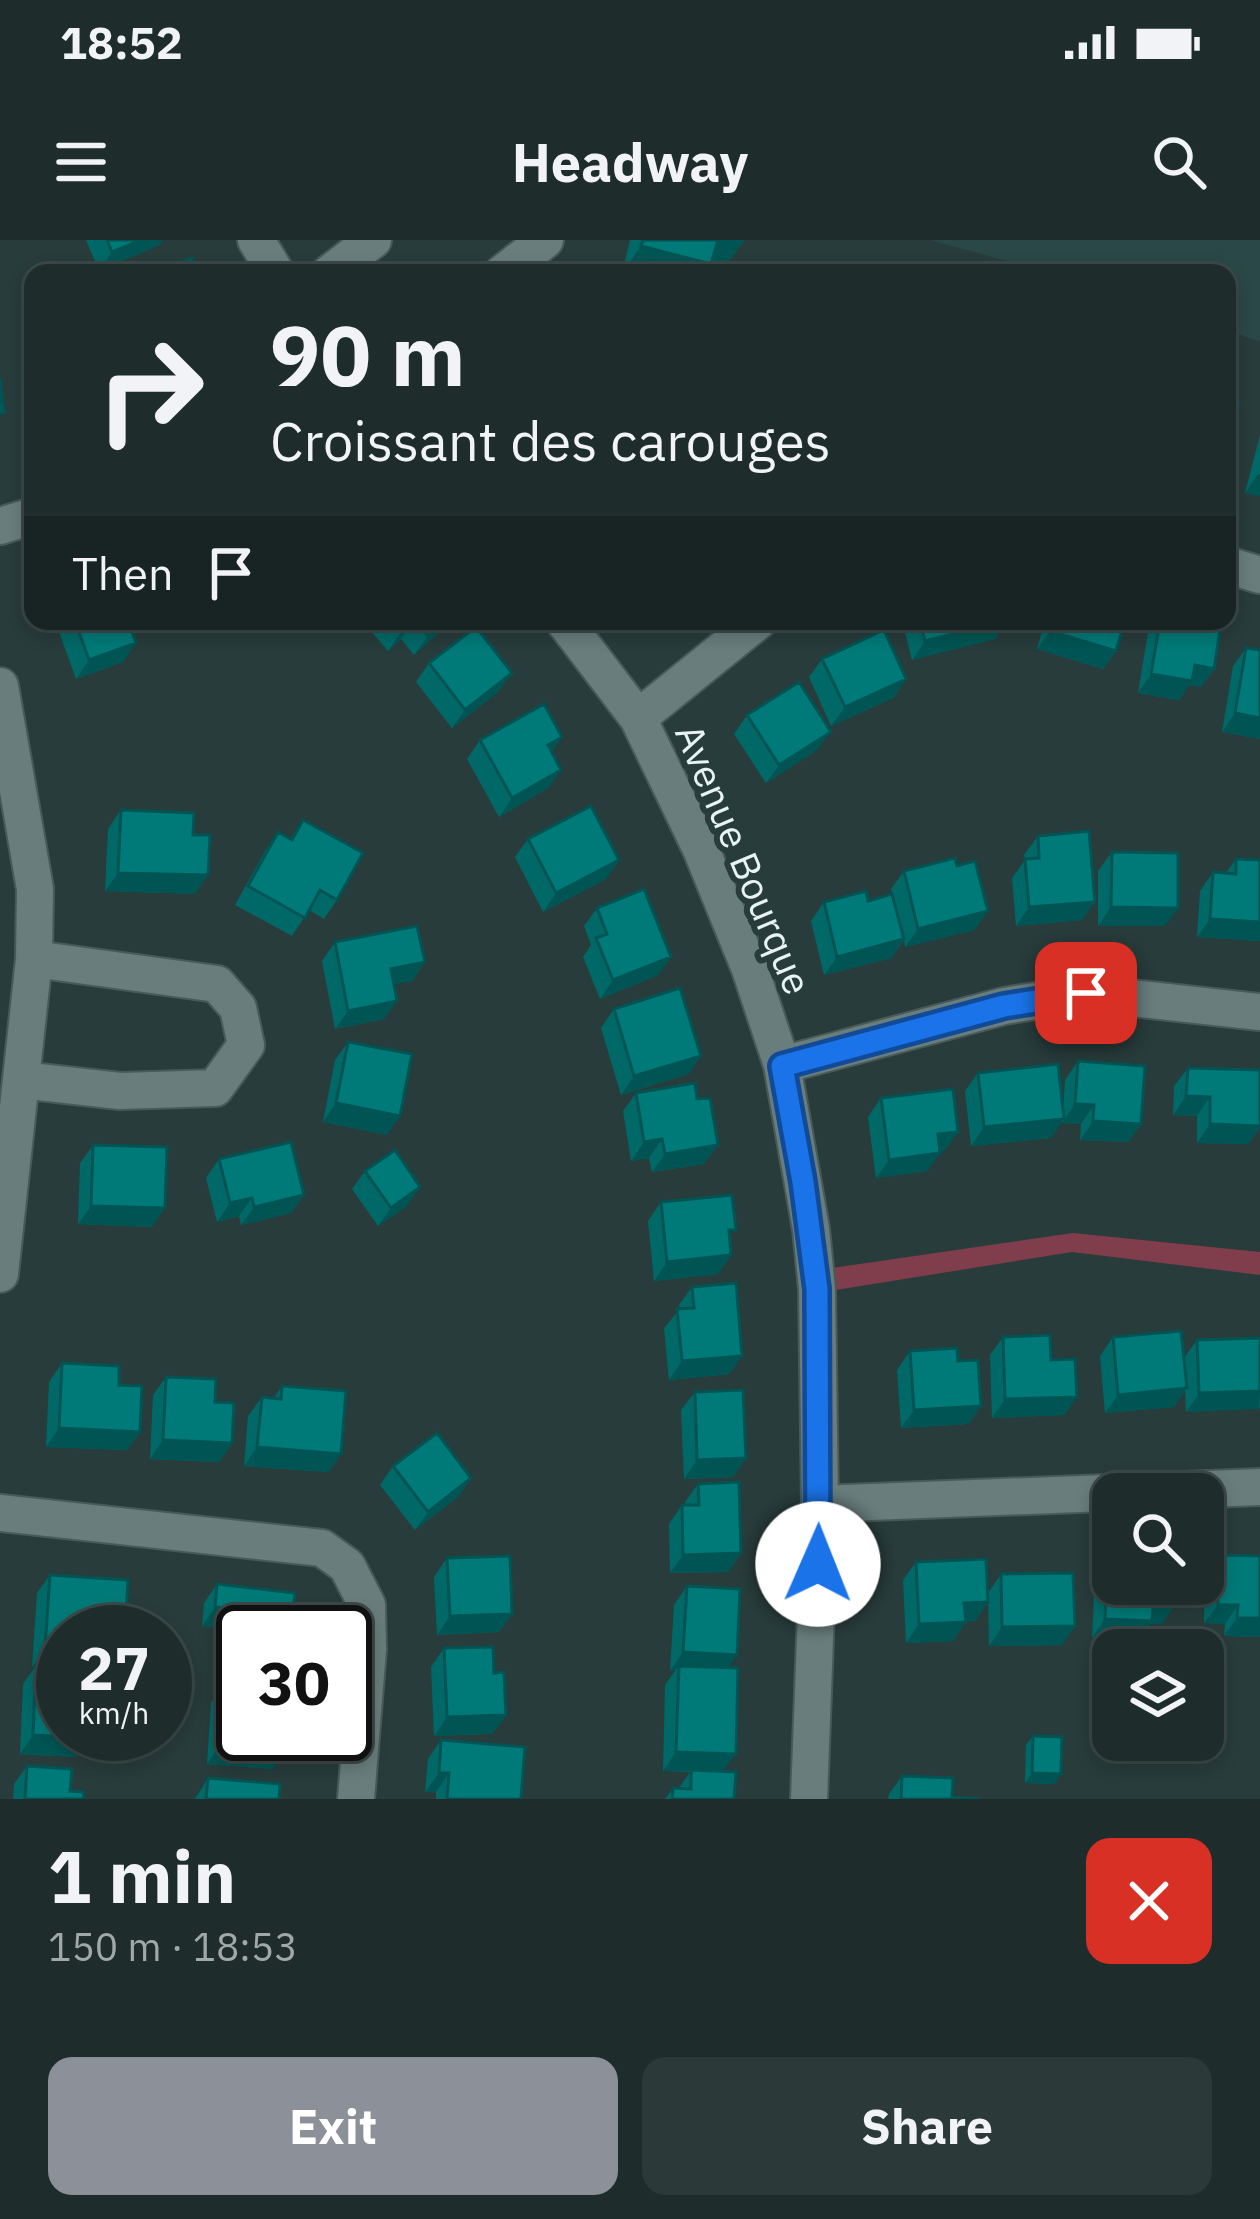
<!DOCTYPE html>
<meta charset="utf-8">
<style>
:root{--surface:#1e2d2c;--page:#2b3938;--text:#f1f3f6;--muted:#a1a8a9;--line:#3c4948;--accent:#8c9099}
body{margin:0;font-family:"IBM Plex Sans",sans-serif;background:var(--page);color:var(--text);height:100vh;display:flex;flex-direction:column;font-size:45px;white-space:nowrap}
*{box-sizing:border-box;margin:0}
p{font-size:39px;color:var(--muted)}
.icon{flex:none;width:66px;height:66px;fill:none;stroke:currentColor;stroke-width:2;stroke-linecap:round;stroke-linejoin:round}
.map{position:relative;height:1559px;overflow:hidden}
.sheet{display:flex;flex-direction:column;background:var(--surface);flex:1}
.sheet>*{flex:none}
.guide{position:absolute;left:24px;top:24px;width:1212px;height:366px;border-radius:24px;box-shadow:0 6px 18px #0003,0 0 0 3px var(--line);background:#1e2d2c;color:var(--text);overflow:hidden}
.buttons{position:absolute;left:1092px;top:1233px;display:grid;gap:24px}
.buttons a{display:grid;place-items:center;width:132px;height:132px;border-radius:24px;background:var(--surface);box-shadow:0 6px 18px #0003,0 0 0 3px var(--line);font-size:60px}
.speed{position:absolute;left:36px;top:1365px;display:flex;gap:24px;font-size:60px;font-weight:700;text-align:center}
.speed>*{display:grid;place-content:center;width:156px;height:156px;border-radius:50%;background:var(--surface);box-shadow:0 6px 18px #0003,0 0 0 3px var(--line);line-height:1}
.speed small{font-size:30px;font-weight:400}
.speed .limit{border:6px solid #111;border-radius:18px;background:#fff;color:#111}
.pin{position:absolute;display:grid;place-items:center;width:102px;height:102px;color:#fff;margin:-51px;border-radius:24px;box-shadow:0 6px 18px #0006}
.me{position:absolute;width:132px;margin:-66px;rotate:1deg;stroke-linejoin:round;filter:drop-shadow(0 0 9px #0008)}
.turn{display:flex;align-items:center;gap:42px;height:252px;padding:0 48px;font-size:54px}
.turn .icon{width:156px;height:156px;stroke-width:2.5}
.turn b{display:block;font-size:84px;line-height:102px}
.then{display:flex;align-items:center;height:114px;padding:0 48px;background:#0003;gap:24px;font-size:45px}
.round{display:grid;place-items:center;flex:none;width:126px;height:126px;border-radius:24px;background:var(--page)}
.summary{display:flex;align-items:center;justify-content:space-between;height:204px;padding:0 48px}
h1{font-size:72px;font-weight:700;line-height:90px}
.action{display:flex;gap:24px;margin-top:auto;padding:24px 48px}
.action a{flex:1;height:138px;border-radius:24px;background:var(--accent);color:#fff;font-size:48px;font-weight:700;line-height:138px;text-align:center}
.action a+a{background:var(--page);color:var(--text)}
.status{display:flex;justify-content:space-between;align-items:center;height:84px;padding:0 60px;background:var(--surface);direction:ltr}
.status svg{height:33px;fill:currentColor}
header{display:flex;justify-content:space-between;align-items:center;height:156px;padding:0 48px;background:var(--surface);font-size:54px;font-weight:700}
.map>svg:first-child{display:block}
.built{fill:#2a4847}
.green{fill:#803d4b}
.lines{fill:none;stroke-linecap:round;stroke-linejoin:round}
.minor-casing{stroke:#485958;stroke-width:40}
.minor{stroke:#687d7c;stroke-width:36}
.wall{fill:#006967}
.shaded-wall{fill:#005554}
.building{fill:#007a78;stroke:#005554;stroke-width:3}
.route-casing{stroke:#114b97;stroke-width:30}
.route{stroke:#1a73e8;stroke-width:21}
.labels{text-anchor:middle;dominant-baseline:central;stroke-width:12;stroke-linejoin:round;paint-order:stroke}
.street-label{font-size:39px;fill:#e8f4f3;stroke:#283c3b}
</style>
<div class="status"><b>18:52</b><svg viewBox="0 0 49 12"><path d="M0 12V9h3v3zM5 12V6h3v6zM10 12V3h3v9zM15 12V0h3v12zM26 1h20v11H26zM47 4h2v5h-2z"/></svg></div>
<header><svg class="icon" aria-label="menu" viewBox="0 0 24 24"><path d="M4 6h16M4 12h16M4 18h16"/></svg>Headway<svg class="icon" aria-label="search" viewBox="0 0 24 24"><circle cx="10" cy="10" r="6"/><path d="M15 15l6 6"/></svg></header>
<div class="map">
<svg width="1260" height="1559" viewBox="0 0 1260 1559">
<rect width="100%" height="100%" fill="#283c3b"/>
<path class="built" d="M930 0H1260V102L1227 90V33H1050Z"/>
<path class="green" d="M1073 993 1260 1012V1035L1072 1012 836 1050 832 1028Z"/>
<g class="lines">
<g class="minor-casing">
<path id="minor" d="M256 0 276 33
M330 33 373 0
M503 33 545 0
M0 286 33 276
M1227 325 1260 335
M564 381 638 478 701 609 750 729 782 825 811 989 817 1049 820 1264 809 1559
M0 446 35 649 34 719 0 1034
M638 478 758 381
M782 825 1004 766 1086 753 1260 772
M21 840 120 851 215 848 246 805 238 768 217 744 34 719
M820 1264 1260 1247
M0 1273 322 1308 347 1326 367 1365 368 1409 356 1559"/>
</g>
<use href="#minor" class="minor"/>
</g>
<path class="wall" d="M86 0H163L159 5 99 31Z
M630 0H744L727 24 712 21 705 33H622Z
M1260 195V256L1245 253Z
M55 381H143L133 395 123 422 76 439Z
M362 381H452L414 415 401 399 388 411Z
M902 381H1007L995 399 912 420Z
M1045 381H1125L1116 411 1103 429 1037 409Z
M1156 381H1206L1214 429 1201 447 1189 445 1179 460 1138 453 1148 392Z
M1246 408 1260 410V499L1222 492 1233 426Z
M822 419 906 439 893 458 831 486 809 437Z
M429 423 499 451 452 488 416 442Z
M747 475 817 510 766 543 734 494Z
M562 497 551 512 561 530 548 548 499 577 467 519 480 500Z
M121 570 193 595 195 654 105 651 108 589Z
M303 580 337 660 324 679 309 670 292 696 235 665 265 611 278 592 290 599Z
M1038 596 1082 680 1016 686 1012 638 1025 620 1024 615Z
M528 599 619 620 606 639 543 672 515 617Z
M1112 612 1165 686H1098V631Z
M1236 619 1260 620V701L1197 697 1200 651 1213 632 1226 633Z
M957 626 988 671 974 690 905 707 904 700 891 718 824 735 811 681 824 662 868 661 896 667 891 649 904 631Z
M597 668 658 735 600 759 583 717 591 705 584 686Z
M335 702 425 722 412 741 394 744 384 779 335 789 322 721Z
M614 769 701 816 688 834 621 855 601 788Z
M348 802 387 895 323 882 335 820Z
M1078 821 1141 884 1128 902 1080 900 1081 884 1062 883V881L1051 898 971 906 965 851 978 833 1063 871 1065 840Z
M1188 828 1260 830V887L1248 904 1197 903V876L1173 875 1174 846Z
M636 853 704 924 652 932 649 918 631 921 623 871Z
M881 858 958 892 945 910 940 911 927 931 876 938 868 877Z
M93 905 152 987 78 984 80 923Z
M219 919 304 955 291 973 241 985 239 976 217 982 206 938Z
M365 931 407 966 378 986 352 949Z
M661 962 730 998 731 1015 718 1034 654 1041 648 981Z
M692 1047 742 1116 729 1134 669 1140 664 1088 680 1069 679 1065Z
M1003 1097 1051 1120 1077 1157 1064 1175 992 1178 990 1115Z
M1113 1097 1184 1118 1197 1100 1260 1098V1168L1186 1172 1185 1150 1174 1167 1105 1173 1100 1116Z
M910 1111 981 1166 968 1184 901 1188 897 1130Z
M62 1123 119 1145 140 1192 127 1210 46 1207 49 1142Z
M166 1137 232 1203 219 1222 150 1219 153 1155Z
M282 1146 341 1214 328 1232 244 1226 248 1176 262 1157 274 1158Z
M695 1152 746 1218 733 1237 684 1239 681 1170Z
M393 1226 471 1238 458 1257 415 1290 380 1245Z
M698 1244 741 1313 728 1332 670 1333 669 1284 682 1265H686L685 1262Z
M1108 1315 1162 1384H1150L1139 1400 1092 1398 1095 1333Z
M1218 1315 1260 1397 1224 1396 1225 1384 1204 1383 1205 1334Z
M447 1318 512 1374 499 1392 437 1395 434 1337Z
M916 1322 988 1362 975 1381H966L953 1401 906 1403 903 1340Z
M1001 1334 1062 1405 989 1406 988 1353Z
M50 1335 88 1498 75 1517 20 1514 23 1444 35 1427H32L37 1353Z
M217 1344 243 1392V1429L233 1428 234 1419 216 1418 219 1387 202 1386 204 1363Z
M687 1346 728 1427 723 1532 734 1559H665L673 1548H679L690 1532 663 1531 665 1445 675 1431H670L674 1365Z
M444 1408 494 1433 506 1475 492 1494 434 1496 431 1427Z
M224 1444 273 1529 207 1524 211 1463Z
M1033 1496 1061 1534 1054 1544 1025 1543 1026 1505Z
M441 1500 521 1559H436V1552H425L428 1519Z
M27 1526 70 1551 83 1559H13L14 1544Z
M902 1536 952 1557 979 1559H888L889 1554Z
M208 1538 279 1559H195Z"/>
<path class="shaded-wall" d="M141 0H163L159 5 99 31 112 12Z
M714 0H744L727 24 701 18Z
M641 6 711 24 705 33H622Z
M1258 234H1260V256L1245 253Z
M137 381H143L132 397 129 384Z
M413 381 401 399 388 411 401 392Z
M445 381H452L414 415 428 396Z
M1007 381 995 399 912 420 925 401Z
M1050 391 1116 411 1103 429 1037 409Z
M136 403 123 422 76 439 89 420Z
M1195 425 1214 429 1201 447 1189 445 1179 460 1138 453 1151 434Z
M512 433 499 451 452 488 465 470Z
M906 439 893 458 831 486 845 467Z
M1235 473 1260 478V499L1222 492Z
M831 492 817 510 766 543 779 525Z
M562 497 549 515 548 505Z
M561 530 548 548 499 577 512 558Z
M619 620 606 639 543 672 556 653Z
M118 633 208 635 195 654 105 651Z
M1095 662 1082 680 1016 686 1029 667Z
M1111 667 1178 668 1165 686H1098Z
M988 671 974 690 905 707 918 689Z
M1210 679 1260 682V701L1197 697Z
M904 699 891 718 824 735 837 717Z
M671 717 658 735 600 759 613 740Z
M425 722 412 741 378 747 391 729Z
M397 761 384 779 335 789 348 771Z
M701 816 688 834 621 855 634 836Z
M1186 856 1210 857 1197 876 1173 875Z
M336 863 400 876 387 895 323 882Z
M1075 864 1094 865 1081 884 1062 883Z
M1064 879 1051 898 971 906 984 887Z
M1093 881 1141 884 1128 902 1080 900Z
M1210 884 1260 886 1248 904 1197 903Z
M958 892 945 910 925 913 938 894Z
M662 899 649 918 631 921 644 902Z
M718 905 704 924 652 932 665 914Z
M940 913 927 931 876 938 889 920Z
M420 947 407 966 378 986 391 968Z
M304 955 291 973 241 985 254 967Z
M252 958 239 976 217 982 230 963Z
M91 966 165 968 152 987 78 984Z
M731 1015 718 1034 654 1041 667 1022Z
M742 1116 729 1134 669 1140 682 1121Z
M1187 1148 1174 1167 1105 1173 1118 1155Z
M1260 1151 1259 1169 1186 1172 1199 1153Z
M1077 1157 1064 1175 992 1178 1005 1159Z
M981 1166 968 1184 901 1188 914 1170Z
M59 1188 140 1192 127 1210 46 1207Z
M163 1200 232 1203 219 1222 150 1219Z
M257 1207 341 1214 328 1232 244 1226Z
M746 1218 733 1237 684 1239 697 1220Z
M471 1238 458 1257 415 1290 428 1272Z
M741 1313 728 1332 670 1333 683 1315Z
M988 1362 975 1381 951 1382 964 1363Z
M1153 1365H1175L1162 1384H1150L1139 1400 1092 1398 1105 1379Z
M1218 1365H1238L1225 1384 1204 1383Z
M215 1367 232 1369 219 1387 202 1386Z
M512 1374 499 1392 437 1395 450 1376Z
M1237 1378H1260V1397L1224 1396Z
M966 1382 953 1401 906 1403 919 1384Z
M1075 1386 1062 1405 989 1406 1002 1387Z
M229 1399 243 1400V1407L234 1419 216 1418Z
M45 1408 63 1409V1429L32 1427Z
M683 1412 737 1415 724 1434 679 1426 675 1431H670Z
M243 1414V1429L233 1428Z
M506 1475 492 1494 434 1496 447 1477Z
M33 1495 88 1498 75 1517 20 1514Z
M220 1505 286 1510 273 1529 207 1524Z
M676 1512 736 1514 722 1532 663 1531Z
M439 1533H449L436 1552H425Z
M1032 1533 1061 1534 1054 1544 1025 1543Z"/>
<path class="building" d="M107 0H141L112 12Z
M643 0H718L711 24 641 6Z
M192 18 198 33H153Z
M0 138 4 173H0Z
M1227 161 1239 164 1227 212Z
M75 381H137L129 384 136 403 89 420Z
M391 381H413L401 392Z
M414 381H445L428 396Z
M920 381H1005L925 401Z
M1053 381H1125L1116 411 1050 391Z
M1160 381H1206L1221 383 1214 429 1195 425 1192 441 1151 434Z
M476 387 512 433 465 470 429 423Z
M884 390 906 439 845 467 822 419Z
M1246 408 1260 410V478L1235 473Z
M799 442 831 492 779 525 747 475Z
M544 464 562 497 548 505 561 530 512 558 480 500Z
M591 566 619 620 556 653 528 599Z
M121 570 194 573 193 595H210L208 635 118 633Z
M303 580 363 613 337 660 320 650 305 678 248 646 278 592 292 600Z
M1089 591 1095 662 1029 667 1025 619 1039 618 1038 596Z
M1112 612 1178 613V668L1111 667Z
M955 618 957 626 975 621 988 671 918 689 904 631Z
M1236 619 1260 620V682L1210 679 1213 632 1236 634Z
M644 649 671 717 613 740 596 698 607 694 597 668Z
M866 651 868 661 892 654 904 699 837 717 824 662Z
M417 686 425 722 391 729 397 761 348 771 335 702Z
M680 748 701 816 634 836 614 769Z
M348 802 412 814 400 876 336 863Z
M1078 821 1145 826 1141 884 1093 881 1094 865 1075 864Z
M1058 824 1064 879 984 887 978 833Z
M1188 828 1260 830V886L1210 884V857L1186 856Z
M695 843 697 859 710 858 718 905 665 914 662 899 644 902 636 853Z
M953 849 958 892 938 894 940 913 889 920 881 858Z
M291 902 304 955 254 967 252 958 230 963 219 919Z
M93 905 167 907 165 968 91 966Z
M395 910 420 947 391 968 365 931Z
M732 955 736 990H729L731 1015 667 1022 661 962Z
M736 1043 742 1116 682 1121 677 1069 694 1068 692 1047Z
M1181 1091 1187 1148 1118 1155 1113 1097Z
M1050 1095 1051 1120 1075 1119 1077 1157 1005 1159 1003 1097Z
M1260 1098V1151L1199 1153 1197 1100Z
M957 1108 958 1121 978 1120 981 1166 914 1170 910 1111Z
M62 1123 119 1126V1145L142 1146 140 1192 59 1188Z
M166 1137 216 1139 215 1162 234 1163 232 1203 163 1200Z
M282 1146 346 1151 341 1214 257 1207 262 1157 281 1159Z
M743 1150 746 1218 697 1220 695 1152Z
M437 1193 471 1238 428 1272 393 1226Z
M739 1242 741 1313 683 1315 682 1265H699L698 1244Z
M1108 1315H1113V1344H1176L1175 1365H1153L1152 1381 1105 1379Z
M1218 1315 1260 1316V1378H1237L1238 1365H1218Z
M510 1316 512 1374 450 1376 447 1318Z
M986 1319 988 1362 964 1363 966 1382 919 1384 916 1322Z
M1073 1333 1075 1386 1002 1387 1001 1334Z
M50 1335 128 1340 125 1392H63V1409L45 1408Z
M217 1344 295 1353 291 1392H243V1400L229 1399 232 1369 215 1367Z
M687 1346 740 1349 737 1415 683 1412Z
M493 1407 494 1433 504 1432 506 1475 447 1477 444 1408Z
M36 1425 63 1426V1494H88V1498L33 1495Z
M679 1426 738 1428 736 1514 676 1512Z
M224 1444 243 1445V1494H287L286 1510 220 1505Z
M1033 1496 1062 1497 1061 1534 1032 1533Z
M441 1500 525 1507 521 1559H447L449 1533H439Z
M27 1526 72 1529 70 1551 84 1552 83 1559H25Z
M691 1530 736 1532 734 1559H672L673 1548 691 1549Z
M902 1536 953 1538 952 1557 979 1559H901Z
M208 1538 280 1544 279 1559H206Z"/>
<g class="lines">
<g class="route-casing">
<path id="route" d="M818 1324 817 1049 803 942 782 826 1004 766 1086 753"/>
</g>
<use href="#route" class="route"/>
</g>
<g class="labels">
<g class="street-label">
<text transform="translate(744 619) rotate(67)">Avenue Bourque</text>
</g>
</g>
</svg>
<div class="buttons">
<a><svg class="icon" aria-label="search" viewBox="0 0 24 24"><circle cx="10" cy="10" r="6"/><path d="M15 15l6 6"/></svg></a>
<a><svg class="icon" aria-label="layers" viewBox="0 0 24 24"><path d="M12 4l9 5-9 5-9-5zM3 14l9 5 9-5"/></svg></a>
</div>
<div class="speed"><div>27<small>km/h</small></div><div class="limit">30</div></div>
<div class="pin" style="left:1086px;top:753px;background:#d93025"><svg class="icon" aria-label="arrive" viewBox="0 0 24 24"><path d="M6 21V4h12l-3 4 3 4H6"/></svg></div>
<svg class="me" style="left:818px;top:1324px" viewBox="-20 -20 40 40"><circle r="19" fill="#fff"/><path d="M0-13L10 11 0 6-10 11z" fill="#1a73e8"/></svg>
<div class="guide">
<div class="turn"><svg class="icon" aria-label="right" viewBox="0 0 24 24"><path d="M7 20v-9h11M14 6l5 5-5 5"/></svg><div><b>90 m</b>Croissant des carouges</div></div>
<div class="then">Then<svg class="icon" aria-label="arrive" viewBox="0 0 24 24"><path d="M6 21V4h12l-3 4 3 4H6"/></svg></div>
</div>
</div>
<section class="sheet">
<div class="summary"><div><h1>1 min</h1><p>150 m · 18:53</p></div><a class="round" style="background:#d93025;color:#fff"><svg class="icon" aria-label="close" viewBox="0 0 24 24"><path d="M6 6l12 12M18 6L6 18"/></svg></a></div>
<div class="action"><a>Exit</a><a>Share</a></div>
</section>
